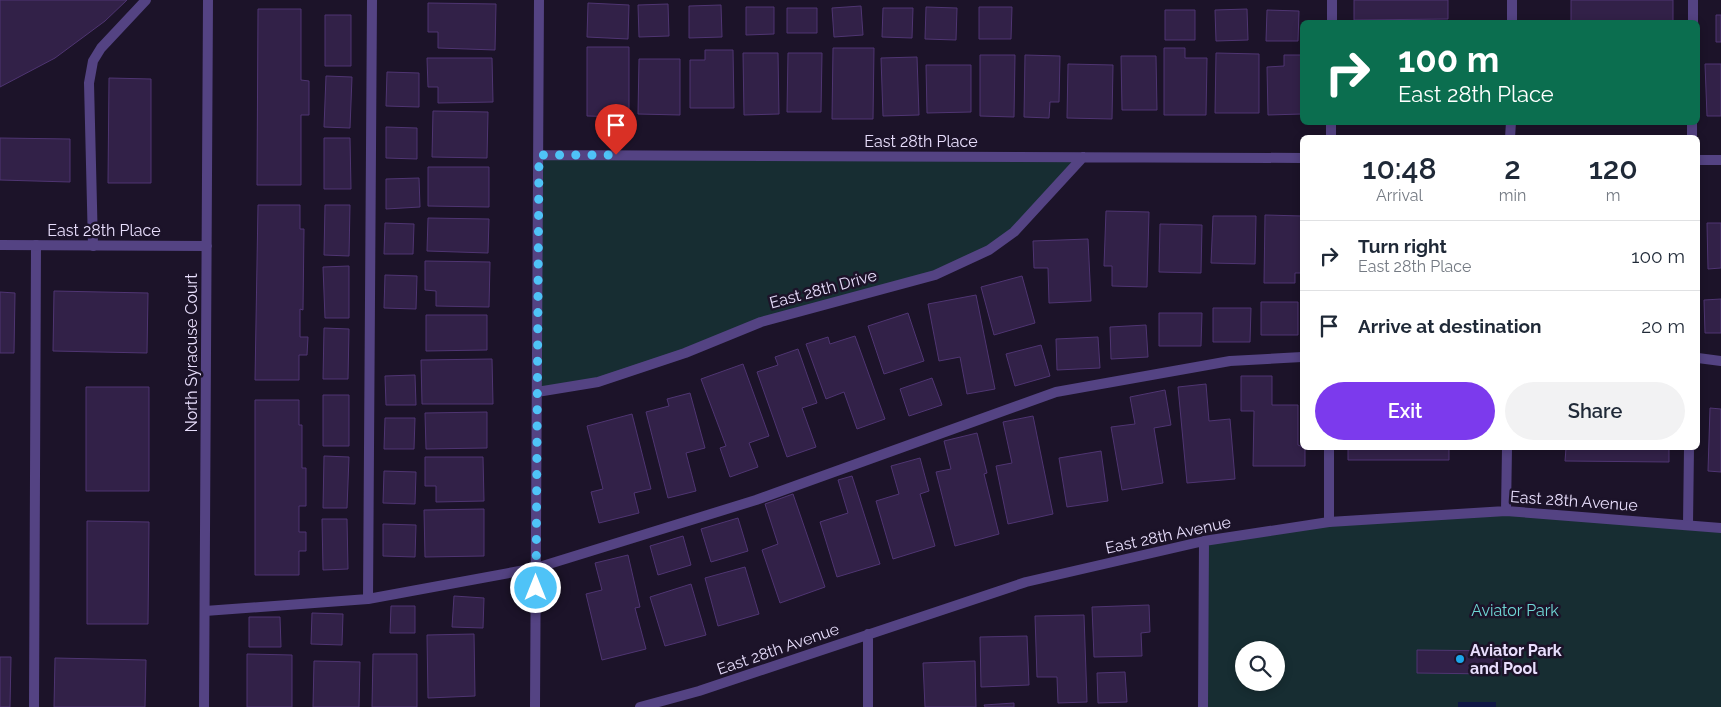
<!DOCTYPE html>
<style>
:root{--surface:#fff;--page:#f2f2f3;--text:#1f2937;--muted:#747a83;--line:#e0e1e3;--accent:#7c3aed}
body{margin:0;font-family:Raleway,sans-serif;background:var(--page);color:var(--text);height:100vh;display:flex;flex-direction:column;font-size:19px;white-space:nowrap}
*{box-sizing:border-box;margin:0}
p{font-size:16px;color:var(--muted)}
.icon{flex:none;width:28px;height:28px;fill:none;stroke:currentColor;stroke-width:2;stroke-linecap:round;stroke-linejoin:round}
.map{position:relative;flex:1;overflow:hidden}
.drawer{position:absolute;left:1300px;top:135px;width:400px;height:315px;display:flex;flex-direction:column;background:var(--surface);border-radius:8px;box-shadow:0 2px 8px #0003}
.drawer>*{flex:none}
.guide{position:absolute;left:1300px;top:20px;width:400px;height:105px;border-radius:8px;box-shadow:0 2px 8px #0003;background:#0b6e4f;color:#fff;overflow:hidden}
.tools{position:absolute;left:1235px;top:641px;display:grid;gap:10px}
.tools a{display:grid;place-items:center;width:50px;height:50px;border-radius:50%;background:var(--surface);box-shadow:0 2px 8px #0003;font-size:25px}
.pin{position:absolute;display:grid;place-items:center;width:42px;height:42px;color:#fff;margin:-51px -21px;border-radius:50% 50% 50% 0;rotate:-45deg;box-shadow:0 0 5px #0007}
.pin .icon{rotate:45deg}
.me{position:absolute;width:55px;margin:-28px;rotate:0deg;stroke-linejoin:round;filter:drop-shadow(0 0 4px #0008)}
.turn{display:flex;align-items:center;gap:18px;height:105px;padding:0 15px;font-size:22px}
.turn .icon{width:65px;height:65px;stroke-width:2.5}
.turn b{display:block;font-size:35px;line-height:42px}
.eta{display:flex;justify-content:space-evenly;align-items:center;height:85px;text-align:center}
.eta b{font-size:30px;font-weight:600;line-height:35px}
.action{display:flex;gap:10px;margin-top:auto;padding:10px 15px}
.action a{flex:1;height:58px;border-radius:30px;background:var(--accent);color:#fff;font-size:20px;font-weight:600;line-height:58px;text-align:center}
.action a+a{background:var(--page);color:var(--text)}
ul{padding:0;list-style:none}
li{display:flex;align-items:center;gap:15px;height:70px;padding:0 15px;border-top:1px solid var(--line)}
li div{flex:1}
li b{display:block;font-size:19px}
li em{font-style:normal}
.map>svg:first-child{display:block}
.green{fill:#172d32;fill-rule:evenodd}
.water{fill:#101745}
.building{fill:#322148;stroke:#4f3572}
.lines{fill:none;stroke-linecap:round;stroke-linejoin:round}
.lane{stroke:#544383;stroke-width:10}
.street{stroke:#544383;stroke-width:10}
.route{stroke:#4fc3f7;stroke-width:9;stroke-dasharray:0 16.2}
.poi-dot{fill:#1ba6ea;stroke:#1c1329;stroke-width:2}
.labels{text-anchor:middle;dominant-baseline:central;stroke-width:5;stroke-linejoin:round;paint-order:stroke}
.street-label{font-size:16px;fill:#e8defc;stroke:#1c1329}
.park-label{font-size:16px;fill:#6fd7d5;stroke:#1c1329}
.poi-label{font-size:16px;font-weight:bold;fill:#e8defc;stroke:#1c1329;text-anchor:start}
</style>
<div class="map">
<svg width="1721" height="707" viewBox="0 0 1721 707">
<rect width="100%" height="100%" fill="#1c1329"/>
<path class="green" d="M539 155 1083 157 1014 232 935 275 844 299 598 382 537 392Z
M1506 511 1721 528V707H1203L1204 541 1329 522ZM1244 650H1276V682H1244Z"/>
<path class="water" d="M1458 702H1496V707H1458Z"/>
<path class="building" d="M0 0H127L105 21 55 58 0 87Z
M1354 0H1448V19L1354 20Z
M1571 0H1673V22H1571Z
M428 3 496 4 495 50 438 48V32H428Z
M588 3 629 5 628 39 587 37Z
M668 4 669 36 639 37 638 5Z
M721 5 722 37 689 38V6Z
M861 6 863 35 834 37 832 8Z
M746 7H774V34L746 35Z
M926 7 957 8 956 40 925 39Z
M979 7H1012L1011 39H979Z
M787 8H817V33H787Z
M883 8H913L912 38 882 37Z
M258 9H301V80L309 81V115H301V185H257Z
M1247 9 1248 40 1216 41 1215 10Z
M1165 10H1195V40H1165Z
M1267 10 1299 11 1298 41H1266Z
M325 15H351V66H325Z
M1716 15H1721V42H1716Z
M587 47H629V117L587 116Z
M833 48H874L873 119H832Z
M1164 48H1185V58H1207L1206 115H1164Z
M705 50H733L734 108H690V60H705Z
M743 53H778L779 114 744 115Z
M788 53H822L821 112H787Z
M1216 53 1259 54V113H1215Z
M980 55H1015L1014 117 980 116Z
M1025 55 1060 56 1059 102H1050L1049 118 1024 117Z
M1284 55H1302V114L1268 115 1267 67 1284 66Z
M1121 56H1156L1157 110H1122Z
M917 57 919 115 883 116 881 58Z
M427 58H492L493 102 438 103V87H428Z
M639 59H680V115L638 114Z
M1068 64 1113 65 1112 119 1067 118Z
M1705 64H1721V116H1707Z
M926 65H971V112L927 113Z
M387 72 419 73V107L386 106Z
M326 76 352 77 350 128 324 127Z
M109 78 151 79V183H108Z
M433 111 488 112 487 158 432 157Z
M386 127 417 128V159L386 158Z
M0 138 70 139V182L0 180Z
M324 138H350L351 189H324Z
M428 167H489V207L428 206Z
M419 178 420 207 386 209V179Z
M258 205H300V229H304L303 310 300 309V337H308L307 355H299V380H255Z
M325 205H350L349 256 324 255Z
M1106 211 1149 212 1147 287 1112 286V266H1104Z
M1265 215 1302 216V273H1295V283H1264Z
M1213 216H1256L1255 264 1211 263Z
M428 218 489 219 488 253 427 251Z
M385 223 414 224 413 254H384Z
M1707 223H1721V268L1708 269Z
M1160 224 1202 225 1201 273 1159 272Z
M1088 239 1091 301 1049 303 1048 268H1034L1033 241Z
M425 261 490 262 489 307 436 306V291L425 290Z
M349 266V318H325L323 267Z
M385 275 417 276 416 309 384 308Z
M1022 276 1035 323 994 335 981 287Z
M54 291 148 293 147 353 53 351Z
M0 292 15 293 14 353H0Z
M976 295 995 389 967 394 960 357 939 361 928 304Z
M1721 299V333H1705L1704 300Z
M1261 302H1298V335H1261Z
M1213 308H1251L1250 342H1213Z
M908 313 924 361 884 374 868 326Z
M1159 313H1202L1201 346H1159Z
M426 315H487V350L426 351Z
M1146 325 1148 357 1111 359 1110 327Z
M324 328 349 329 348 379H323Z
M855 336 885 419 857 429 844 392 826 399 806 344 828 337 830 344Z
M1098 337 1100 368 1057 370 1056 339Z
M1041 345 1050 376 1015 386 1006 354Z
M798 349 817 403 802 408 816 447 787 457 757 372 778 365 775 357Z
M492 359 493 404H422L421 360Z
M743 364 769 436 749 443 758 467 730 477 720 448 726 446 701 379Z
M415 375 416 405H386L385 376Z
M1241 376H1272V405H1298V445L1305 448V466H1253L1254 411H1241Z
M932 378 942 405 909 416 900 389Z
M1206 384 1209 421 1230 419 1235 479 1187 483 1178 387Z
M86 387H149V491H86Z
M1165 390 1171 425 1154 428 1163 483 1122 490 1111 427 1135 424 1130 397Z
M690 393 705 448 686 453 696 491 668 498 646 412 669 406 667 399Z
M323 395H349V446H323Z
M255 400H299V425H302V468H306V506H299V532H306V551H299V575H255Z
M1710 408 1721 409V472L1708 471Z
M487 412V448L426 449 425 413Z
M632 414 651 489 634 493 639 513 599 523 591 492 603 489 587 426Z
M1033 416 1053 514 1008 524 996 466 1012 463 1003 422Z
M385 418H415L414 449H384Z
M977 433 987 473 984 474 999 534 955 546 936 472 951 469 944 441Z
M1348 448H1449V460H1348Z
M1566 448H1669V462L1565 461Z
M1101 451 1108 501 1067 507 1059 458Z
M324 456 349 457 347 508H323Z
M425 457H483L484 501 436 502V486H425Z
M920 458 929 491 920 494 935 546 893 559 876 501 899 494 891 466Z
M384 471 416 472 415 504 383 503Z
M852 476 880 564 837 577 820 522 848 513 838 480Z
M793 494 825 587 780 603 762 550 778 544 765 504Z
M484 509V556L425 557 424 510Z
M738 518 748 551 711 562 701 529Z
M322 519H347L348 569 323 570Z
M87 521 149 522 148 624H87Z
M383 524 416 525 415 557 383 556Z
M683 536 691 565 658 575 650 546Z
M628 555 640 607 635 608 646 649 602 660 586 594 602 590 595 563Z
M745 567 759 614 718 626 705 578Z
M691 584 706 635 665 646 650 597Z
M454 596 484 598 483 628 452 627Z
M1149 605 1150 632 1141 633 1142 656 1094 657 1092 607Z
M391 606H415V633H390Z
M312 613 343 614 342 645 311 644Z
M1084 615 1087 702 1058 703 1057 677H1037L1035 616Z
M249 617H280L281 647H249Z
M474 634 475 696 428 698 427 635Z
M1027 636 1029 685 981 687 980 637Z
M1417 650 1502 651V667L1491 666V674L1417 673Z
M247 654 292 655V707H247Z
M373 654H417V707H372Z
M0 657H11L10 707H0Z
M55 658 146 660 145 707H54Z
M314 661 360 662 359 707H313Z
M975 661 976 707H925L923 663Z
M1125 672 1127 702 1098 703 1097 673Z
M1014 703V707H985L984 705Z"/>
<g class="lines">
<path class="lane" d="M1332 22V0
M1693 22V0
M1331 138V122
M1692 138V122
M93 246 89 83 93 61 101 48 146 0
M1698 358 1721 361
M1329 522V448
M1688 524 1689 448
M368 599 372 0
M205 611 368 599 536 568 756 500 1056 392 1230 361 1302 357
M34 707 36 245"/>
<path class="street" d="M1512 22V0
M1510 138 1511 122
M539 155 1302 158
M1698 160H1721
M0 245 207 246
M537 392 598 382 685 353 761 322 935 275 989 250 1014 232 1083 157
M1506 511 1507 448
M204 707 208 0
M535 707 539 0
M640 707 699 691 1026 582 1204 541 1329 522 1506 511 1721 528
M868 707V634
M1203 707 1204 541"/>
</g>
<g class="lines">
<path class="route" d="M536 588 539 155H616"/>
</g>
<circle class="poi-dot" cx="1460" cy="659" r="5"/>
<g class="labels">
<g class="street-label">
<text x="921" y="141">East 28th Place</text>
<text x="104" y="230">East 28th Place</text>
<text transform="translate(823 289) rotate(-15)">East 28th Drive</text>
<text transform="translate(191 353) rotate(-90)">North Syracuse Court</text>
<text transform="translate(1574 501) rotate(4)">East 28th Avenue</text>
<text transform="translate(1168 535) rotate(-12)">East 28th Avenue</text>
<text transform="translate(778 649) rotate(-19)">East 28th Avenue</text>
</g>
<g class="park-label">
<text x="1515" y="610">Aviator Park</text>
</g>
<g class="poi-label">
<text x="1470" y="650">Aviator Park<tspan x="1470" dy="18">and Pool</tspan></text>
</g>
</g>
</svg>
<div class="tools">
<a><svg class="icon" aria-label="search" viewBox="0 0 24 24"><circle cx="10" cy="10" r="6"/><path d="M15 15l6 6"/></svg></a>
</div>
<div class="pin" style="left:616px;top:155px;background:#d93025"><svg class="icon" aria-label="arrive" viewBox="0 0 24 24"><path d="M6 21V4h12l-3 4 3 4H6"/></svg></div>
<svg class="me" style="left:536px;top:588px" viewBox="-20 -20 40 40"><circle r="17" fill="#4fc3f7" stroke="#fff" stroke-width="3"/><path d="M0-11L8 9 0 5-8 9z" fill="#fff"/></svg>
<div class="guide">
<div class="turn"><svg class="icon" aria-label="right" viewBox="0 0 24 24"><path d="M7 20v-9h11M14 6l5 5-5 5"/></svg><div><b>100 m</b>East 28th Place</div></div>
</div>
<section class="drawer">
<div class="eta">
<div><b>10:48</b><p>Arrival</p></div>
<div><b>2</b><p>min</p></div>
<div><b>120</b><p>m</p></div>
</div>
<ul>
<li><svg class="icon" aria-label="right" viewBox="0 0 24 24"><path d="M7 20v-9h11M14 6l5 5-5 5"/></svg><div><b>Turn right</b><p>East 28th Place</p></div><em>100 m</em></li>
<li><svg class="icon" aria-label="arrive" viewBox="0 0 24 24"><path d="M6 21V4h12l-3 4 3 4H6"/></svg><div><b>Arrive at destination</b></div><em>20 m</em></li>
</ul>
<div class="action"><a>Exit</a><a>Share</a></div>
</section>
</div>
